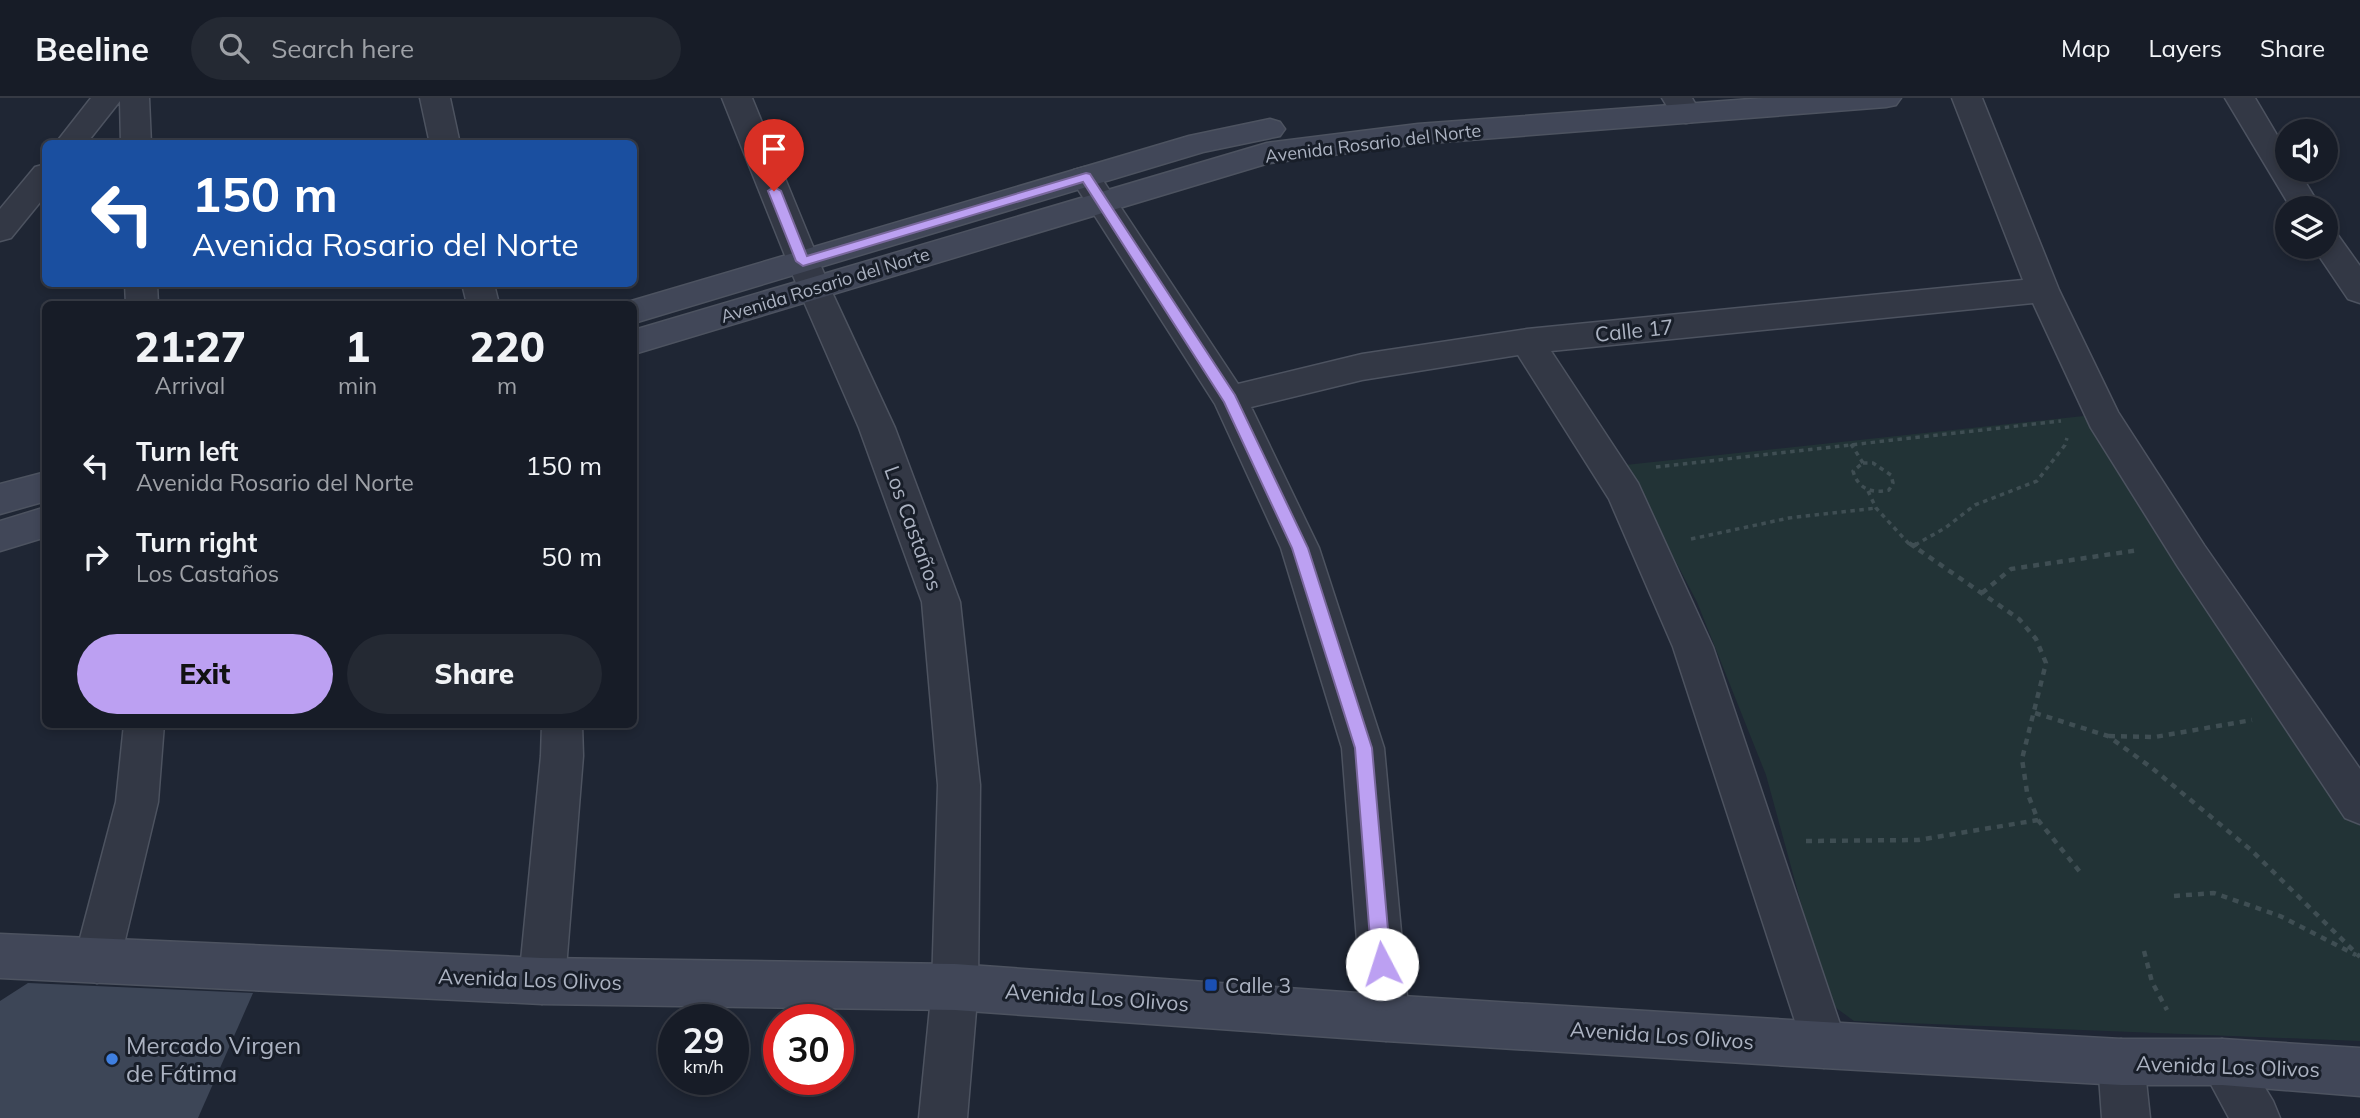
<!DOCTYPE html>
<meta charset="utf-8">
<style>
:root{--surface:#171c27;--page:#242933;--text:#f1f3f6;--muted:#9ea1a7;--line:#363a44;--accent:#bca0f2}
body{margin:0;font-family:Mulish,sans-serif;background:var(--page);color:var(--text);height:100vh;display:flex;flex-direction:column;font-size:26px;white-space:nowrap}
*{box-sizing:border-box;margin:0}
p{font-size:23px;color:var(--muted)}
.icon{flex:none;width:38px;height:38px;fill:none;stroke:currentColor;stroke-width:2;stroke-linecap:round;stroke-linejoin:round}
.map{position:relative;flex:1;overflow:hidden}
.details{position:absolute;left:42px;top:203px;width:595px;height:427px;display:flex;flex-direction:column;background:var(--surface);border-radius:10px;box-shadow:0 4px 10px #0003,0 0 0 2px var(--line)}
.details>*{flex:none}
.top-card{position:absolute;left:42px;top:42px;width:595px;height:147px;border-radius:10px;box-shadow:0 4px 10px #0003,0 0 0 2px var(--line);background:#1a4fa0;color:#fff;overflow:hidden}
.fabs{position:absolute;left:2275px;top:21px;display:grid;gap:14px}
.fabs a{display:grid;place-items:center;width:63px;height:63px;border-radius:50%;background:var(--surface);box-shadow:0 4px 10px #0003,0 0 0 2px var(--line);font-size:35px}
.speed{position:absolute;left:658px;top:906px;display:flex;gap:14px;font-size:35px;font-weight:700;text-align:center}
.speed>*{display:grid;place-content:center;width:91px;height:91px;border-radius:50%;background:var(--surface);box-shadow:0 4px 10px #0003,0 0 0 2px var(--line);line-height:1}
.speed small{font-size:18px;font-weight:400}
.speed .limit{border:10px solid #d22;background:#fff;color:#111}
.pin{position:absolute;display:grid;place-items:center;width:60px;height:60px;color:#fff;margin:-72px -30px;border-radius:50% 50% 50% 0;rotate:-45deg;box-shadow:0 0 7px #0007}
.pin .icon{rotate:45deg}
.me{position:absolute;width:77px;margin:-38px;rotate:355deg;stroke-linejoin:round;filter:drop-shadow(0 0 5px #0008)}
.turn{display:flex;align-items:center;gap:24px;height:147px;padding:0 35px;font-size:32px}
.turn .icon{width:91px;height:91px;stroke-width:2.5}
.turn b{display:block;font-size:49px;line-height:60px}
.eta{display:flex;justify-content:space-evenly;align-items:center;height:119px;text-align:center}
.eta b{font-size:42px;font-weight:800;line-height:49px}
.cta{display:flex;gap:14px;margin-top:auto;padding:14px 35px}
.cta a{flex:1;height:80px;border-radius:42px;background:var(--accent);color:#111;font-size:28px;font-weight:800;line-height:80px;text-align:center}
.cta a+a{background:var(--page);color:var(--text)}
ul{padding:0;list-style:none}
li{display:flex;align-items:center;gap:21px;height:91px;padding:0 35px}
li div{flex:1}
li b{display:block;font-size:26px}
li em{font-style:normal}
header{display:flex;align-items:center;gap:42px;box-sizing:border-box;height:98px;padding:0 35px;background:var(--surface);border-bottom:2px solid var(--line)}
header strong{font-size:33px}
nav{display:flex;gap:38px;margin-inline-start:auto;font-size:24px}
.search{width:490px;height:63px;background:var(--page);display:flex;align-items:center;gap:18px;box-sizing:border-box;padding:0 24px;border-radius:38px;color:var(--muted);font-size:26px}
.map>svg:first-child{display:block}
.green{fill:#223336}
.building{fill:#3d4657}
.lines{fill:none;stroke-linecap:round;stroke-linejoin:round}
.street-casing{stroke:#4d5360;stroke-width:3}
.secondary-casing{stroke:#4d5360;stroke-width:3}
.path-far1{stroke:#3f4e53;stroke-width:3.5;stroke-dasharray:4.5 4.5;stroke-linecap:butt}
.path{stroke:#3f4e53;stroke-width:4.5;stroke-dasharray:6 6;stroke-linecap:butt}
.street{fill:#333845;fill-rule:evenodd}
.secondary{fill:#414758;fill-rule:evenodd}
.route{fill:#bca0f2;stroke:#7a689d;stroke-width:2}
.transit-dot{fill:#1a4fb4;stroke:#181e29;stroke-width:2.5}
.shop-dot{fill:#3f7fe0;stroke:#181e29;stroke-width:2.5}
.labels{text-anchor:middle;dominant-baseline:central;stroke-width:6;stroke-linejoin:round;paint-order:stroke}
.far-street-label{font-size:18px;fill:#acb3c2;stroke:#181e29}
.street-label{font-size:21px;fill:#acb3c2;stroke:#181e29}
.poi-label{font-size:21px;fill:#acb3c2;stroke:#181e29;text-anchor:start}
.near-poi-label{font-size:24px;fill:#acb3c2;stroke:#181e29;text-anchor:start}
</style>
<header>
<strong>Beeline</strong>
<div class="search"><svg class="icon" aria-label="search" viewBox="0 0 24 24"><circle cx="10" cy="10" r="6"/><path d="M15 15l6 6"/></svg>Search here</div>
<nav><a>Map</a><a>Layers</a><a>Share</a></nav>
</header>
<div class="map">
<svg width="2360" height="1020" viewBox="0 0 2360 1020">
<rect width="100%" height="100%" fill="#1f2634"/>
<path class="green" d="M2084 318 2174 463 2360 728V943L1854 923 1828 904 1766 677 1697 504 1625 367Z"/>
<path class="building" d="M28 885 253 895 198 1020H0V903Z"/>
<g class="lines">
<g class="street-casing">
<path id="street" d="M91 0H149L151 46H121L120 3 86 46H55Z
M420 0H450L460 46H430Z
M722 0H752L830 190 895 330 960 504 980 687 978 889 967 1020H919L932 889 938 687 922 504 859 330 798 190Z
M1662 0H1692L1701 16 1696 23 1686 25 1676 23Z
M1952 0H1982L2059 192 2118 314 2204 447 2360 671V726L2345 720 2178 469 2091 330 2033 205 1551 253 1638 385 1713 549 1847 947 1840 963 1824 970 1808 963 1673 549 1609 401 1518 257 1362 282 1251 309 1319 450 1384 650 1409 920 1402 936 1386 943 1370 936 1363 920 1342 650 1281 450 1215 306 1070 79 1074 72 1085 69 1096 72 1238 286 1362 256 1527 231 2023 182Z
M2225 0H2255L2287 54V72H2298L2321 110H2291Z
M46 66V97L11 140 0 143V111L35 69Z
M2326 133 2337 136 2360 168V205L2348 201 2313 149H2326Z
M125 186H157L158 206H126Z
M462 186H494L499 206H467Z
M124 626H164L158 704 120 863 113 879 97 885 81 879 74 863 116 704Z
M542 626H582L583 658 565 883 558 899 542 906 526 899 519 883 541 658Z
M2121 941 2138 947 2144 964 2150 1020H2102L2098 964 2104 947Z
M2222 941 2239 947 2273 1003 2280 1020H2229L2199 964 2205 947Z"/>
</g>
<g class="secondary-casing">
<path id="secondary" d="M1764 0H1901L1896 7 1886 9 1418 46 1269 65 634 256V232L1267 45 1418 26Z
M1270 21 1280 24 1285 31 1280 38 1203 54 634 225V206H621L1189 38Z
M46 374V403L0 416V386Z
M46 409V439L0 453V423Z
M0 836 542 860 955 866 1386 897 1824 924 2121 941H2222L2360 950V998L2222 987H2121L1824 970 1386 943 955 912 542 906 0 880Z"/>
</g>
<path class="path-far1" d="M1851 346 1863 365
M1863 365H1873L1891 377 1893 385 1889 392C1872 396 1858 391 1853 373Z
M1656 369 2061 323
M1868 393 1876 410 1910 447
M1691 441 1789 420 1876 410
M1915 447 1945 430 1975 407 2037 383 2065 347 2067 340"/>
<path class="path" d="M1909 445 2019 521 2036 541 2046 565 2022 661 2027 694 2038 722 2080 774
M1912 449 1918 445
M1982 495 2011 471 2139 452
M2035 615 2108 638 2152 670 2251 752 2360 859
M2109 638 2155 639 2252 622
M1806 743 1918 742 2038 722
M2174 798 2214 795 2280 818 2356 857
M2144 853 2152 884 2167 912"/>
<use href="#street" class="street"/>
<use href="#secondary" class="secondary"/>
</g>
<path class="route" d="M1086 75 1090 76 1235 297 1308 450 1372 650 1391 866 1388 873 1382 876 1375 873 1372 866 1355 650 1292 450 1224 304 1083 84 803 168 796 163 768 93 774 89 781 93 807 158Z"/>
<rect class="transit-dot" x="1204" y="880" width="14" height="14" rx="3.5"/>
<circle class="shop-dot" cx="112" cy="961" r="7"/>
<g class="labels">
<g class="far-street-label">
<text transform="translate(1373 45) rotate(-7)">Avenida Rosario del Norte</text>
<text transform="translate(825 187) rotate(-17)">Avenida Rosario del Norte</text>
</g>
<g class="street-label">
<text transform="translate(1634 232) rotate(-6)">Calle 17</text>
<text transform="translate(914 430) rotate(70)">Los Castaños</text>
<text transform="translate(530 881) rotate(2)">Avenida Los Olivos</text>
<text transform="translate(1097 899) rotate(4)">Avenida Los Olivos</text>
<text transform="translate(1662 937) rotate(4)">Avenida Los Olivos</text>
<text transform="translate(2228 968) rotate(2)">Avenida Los Olivos</text>
</g>
<g class="poi-label">
<text x="1225" y="887">Calle 3</text>
</g>
<g class="near-poi-label">
<text x="126" y="947">Mercado Virgen<tspan x="126" dy="28">de Fátima</tspan></text>
</g>
</g>
</svg>
<div class="fabs">
<a><svg class="icon" aria-label="sound" viewBox="0 0 24 24"><path d="M4 9h4l5-4v14l-5-4H4zM17 9q2 3 0 6"/></svg></a>
<a><svg class="icon" aria-label="layers" viewBox="0 0 24 24"><path d="M12 4l9 5-9 5-9-5zM3 14l9 5 9-5"/></svg></a>
</div>
<div class="speed"><div>29<small>km/h</small></div><div class="limit">30</div></div>
<div class="pin" style="left:774px;top:93px;background:#d93025"><svg class="icon" aria-label="arrive" viewBox="0 0 24 24"><path d="M6 21V4h12l-3 4 3 4H6"/></svg></div>
<svg class="me" style="left:1382px;top:866px" viewBox="-20 -20 40 40"><circle r="19" fill="#fff"/><path d="M0-13L10 11 0 6-10 11z" fill="#bca0f2"/></svg>
<div class="top-card">
<div class="turn"><svg class="icon" aria-label="left" viewBox="0 0 24 24"><path d="M17 20v-9H6M10 6l-5 5 5 5"/></svg><div><b>150 m</b>Avenida Rosario del Norte</div></div>
</div>
<section class="details">
<div class="eta">
<div><b>21:27</b><p>Arrival</p></div>
<div><b>1</b><p>min</p></div>
<div><b>220</b><p>m</p></div>
</div>
<ul>
<li><svg class="icon" aria-label="left" viewBox="0 0 24 24"><path d="M17 20v-9H6M10 6l-5 5 5 5"/></svg><div><b>Turn left</b><p>Avenida Rosario del Norte</p></div><em>150 m</em></li>
<li><svg class="icon" aria-label="right" viewBox="0 0 24 24"><path d="M7 20v-9h11M14 6l5 5-5 5"/></svg><div><b>Turn right</b><p>Los Castaños</p></div><em>50 m</em></li>
</ul>
<div class="cta"><a>Exit</a><a>Share</a></div>
</section>
</div>
